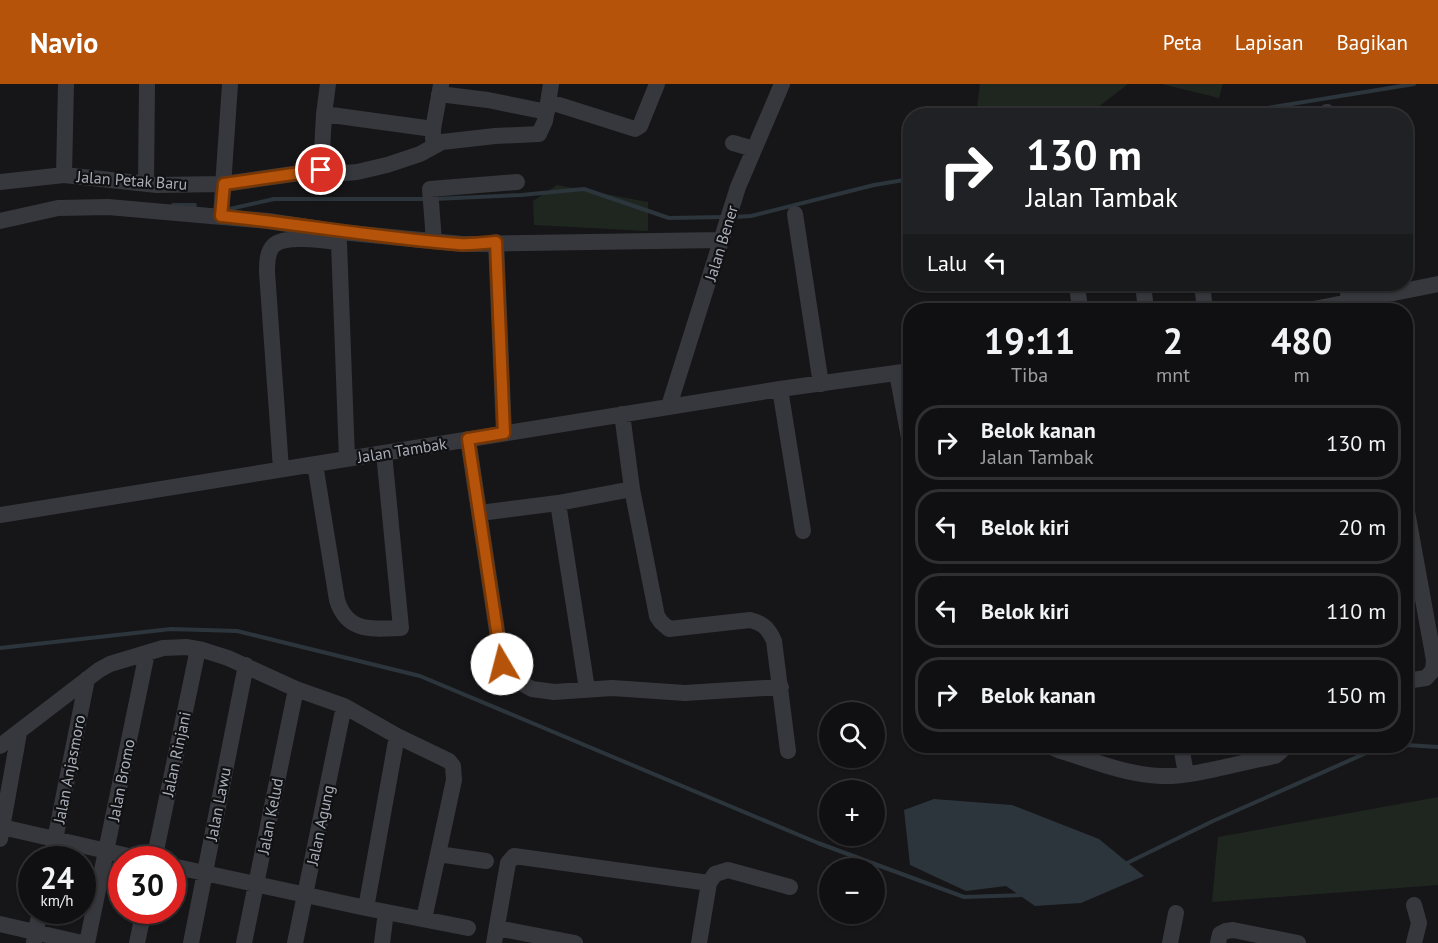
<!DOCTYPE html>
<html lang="id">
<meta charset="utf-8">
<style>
:root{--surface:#101012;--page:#19191b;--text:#f1f3f6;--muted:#9c9d9f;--line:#303032;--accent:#b45309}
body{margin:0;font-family:"PT Sans",sans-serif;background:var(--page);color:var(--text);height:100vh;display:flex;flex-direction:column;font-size:22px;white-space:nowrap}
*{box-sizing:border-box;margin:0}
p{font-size:20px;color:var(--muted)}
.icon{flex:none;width:33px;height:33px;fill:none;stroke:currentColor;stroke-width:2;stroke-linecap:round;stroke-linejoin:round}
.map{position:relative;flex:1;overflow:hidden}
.sheet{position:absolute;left:903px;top:219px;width:510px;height:450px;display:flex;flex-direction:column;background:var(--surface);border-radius:24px;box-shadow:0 2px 4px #0004,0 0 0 2px var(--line)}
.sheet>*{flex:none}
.guide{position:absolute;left:903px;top:24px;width:510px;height:183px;border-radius:24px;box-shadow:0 2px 4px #0004,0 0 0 2px var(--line);background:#202124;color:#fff;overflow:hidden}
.tools{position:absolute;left:819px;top:618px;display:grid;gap:12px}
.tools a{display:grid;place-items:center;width:66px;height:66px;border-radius:50%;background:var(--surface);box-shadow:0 2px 4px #0004,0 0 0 2px var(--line);font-size:30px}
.speed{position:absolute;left:18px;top:762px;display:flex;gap:12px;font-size:30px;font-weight:700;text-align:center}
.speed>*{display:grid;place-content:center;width:78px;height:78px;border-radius:50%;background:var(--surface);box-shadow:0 2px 4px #0004,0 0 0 2px var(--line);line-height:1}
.speed small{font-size:15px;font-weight:400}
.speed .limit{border:9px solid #d22;background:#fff;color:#111}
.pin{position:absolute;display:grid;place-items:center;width:51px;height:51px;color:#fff;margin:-26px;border:3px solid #fff;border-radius:50%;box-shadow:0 2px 6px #0007}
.me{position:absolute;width:66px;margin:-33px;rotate:352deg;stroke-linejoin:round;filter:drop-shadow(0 0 4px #0008)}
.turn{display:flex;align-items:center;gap:21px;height:126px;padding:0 24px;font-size:27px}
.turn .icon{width:78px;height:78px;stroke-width:2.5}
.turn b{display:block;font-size:42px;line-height:51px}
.then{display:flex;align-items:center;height:57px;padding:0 24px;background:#0003;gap:12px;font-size:22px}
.eta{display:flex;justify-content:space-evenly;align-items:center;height:102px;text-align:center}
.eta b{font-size:36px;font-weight:800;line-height:42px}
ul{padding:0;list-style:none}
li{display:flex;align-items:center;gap:18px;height:75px;margin:0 12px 9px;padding:0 12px;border:3px solid var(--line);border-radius:24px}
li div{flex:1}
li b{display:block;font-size:22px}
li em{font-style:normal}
header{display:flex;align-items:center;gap:36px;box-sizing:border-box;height:84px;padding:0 30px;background:var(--accent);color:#fff}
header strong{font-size:28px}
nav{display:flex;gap:33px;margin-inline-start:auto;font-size:21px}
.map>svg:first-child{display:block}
.green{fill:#1e261f}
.water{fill:#2c353c}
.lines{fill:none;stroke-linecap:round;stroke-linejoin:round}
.stream{stroke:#2c353c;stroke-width:4}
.minor{stroke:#37383d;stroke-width:16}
.route-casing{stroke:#753606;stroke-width:15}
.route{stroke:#b45309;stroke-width:10}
.labels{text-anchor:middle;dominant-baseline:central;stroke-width:4.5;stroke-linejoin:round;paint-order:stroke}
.street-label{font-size:16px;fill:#a8adb8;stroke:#111113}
</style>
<header>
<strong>Navio</strong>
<nav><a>Peta</a><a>Lapisan</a><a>Bagikan</a></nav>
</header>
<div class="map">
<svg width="1438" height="859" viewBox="0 0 1438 859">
<rect width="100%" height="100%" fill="#161618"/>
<path class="green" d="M980 0H1128L1088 31H976Z
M1162 0H1223L1219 14Z
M557 101 648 118V147L534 141 533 117Z
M1438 713V801L1212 818 1218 753Z"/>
<path class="water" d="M934 715 1012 721 1099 755 1144 792 1081 819 1035 822 1006 802 966 807 910 781 904 726Z"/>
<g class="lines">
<path class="stream" d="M1218 32 1414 0
M434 115 521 111 584 105 669 134 724 133
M173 121H195
M225 126 274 115H426
M735 133 751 132 874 101 910 95
M0 564 171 545 237 547 420 592 818 759 964 813 1023 811
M1406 661 1438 663
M1123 781 1213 737 1382 662"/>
<path class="minor" d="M439 10 488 16 547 28
M550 18 635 45 640 42 657 0
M1327 28V32
M324 30 433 45
M433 55V45L441 1
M733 59 754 65
M321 86 334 90 357 88 387 81 420 70 442 58 495 52 539 50 545 37 551 0
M64 91 66 0
M0 98 64 91 157 101 224 100 321 86 324 30 328 0
M146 100 147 0
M795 130 821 300
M221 132 230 0
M0 137 58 124 108 123 268 137 340 148 462 160 721 156
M434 157 430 105 517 98
M496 158 504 349
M1077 200 1080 226
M1143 200 1146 226
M1202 200 1205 226
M1347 200 1349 218
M1309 226 1438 200
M897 289 910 359
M780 305 803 447
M669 322 738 103 782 0
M622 330 632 405 657 532 661 538 669 545 750 536C763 539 769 545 774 557L788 667
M468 355 502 580 508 589 521 599 532 605 554 608 612 604 685 609 781 603
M315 380 337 516C347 549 373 545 401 544L384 369
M281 385 267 188C267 179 267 167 274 161 285 151 325 156 339 159L347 375
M558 419 587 605
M1406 422 1434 576 1433 586 1426 594 1406 597
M480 429 558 419 632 405
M0 431 780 305 910 287
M0 662 99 586 110 580 163 564 186 563 203 566 228 574 296 605 344 622 397 652 449 677 453 682 454 696 424 835
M1049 662 1058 666C1091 676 1126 691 1161 692 1194 693 1242 678 1275 672L1281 667 1283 662
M1181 662 1186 690
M2 743 146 776
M0 755 19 649
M438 770 486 777
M51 776 87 595
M154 776 198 565
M172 782 366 824 468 844
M366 824 397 652
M0 840 82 859
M497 844 575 859
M34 858 40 826
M87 859 147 569
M137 859 144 826
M191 859 246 581
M244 859 296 605
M295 859 344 622
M382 859 386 828
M494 859 508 779 514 772 709 799
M699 859 709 799 715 790 728 786 790 803
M1170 859 1176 829
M1218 859 1220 850 1226 847 1233 846 1298 859
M1414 859 1419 839 1414 821"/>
</g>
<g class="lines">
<g class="route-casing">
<path id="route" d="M321 86 224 100 221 132C301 140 379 154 459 160 471 161 484 159 496 158L504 349 468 355 502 580"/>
</g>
<use href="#route" class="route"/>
</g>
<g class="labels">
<g class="street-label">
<text transform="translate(132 96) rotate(4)">Jalan Petak Baru</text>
<text transform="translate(721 159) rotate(-73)">Jalan Bener</text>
<text transform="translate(402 366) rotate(-9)">Jalan Tambak</text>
<text transform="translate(176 670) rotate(-78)">Jalan Rinjani</text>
<text transform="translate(69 685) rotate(-79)">Jalan Anjasmoro</text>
<text transform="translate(121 696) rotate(-79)">Jalan Bromo</text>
<text transform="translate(218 720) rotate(-79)">Jalan Lawu</text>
<text transform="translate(270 732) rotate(-79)">Jalan Kelud</text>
<text transform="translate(320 741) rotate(-78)">Jalan Agung</text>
</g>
</g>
</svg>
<div class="tools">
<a><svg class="icon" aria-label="search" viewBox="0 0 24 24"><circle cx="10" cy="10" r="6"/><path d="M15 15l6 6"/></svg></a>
<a>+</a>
<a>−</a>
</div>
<div class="speed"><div>24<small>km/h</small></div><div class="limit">30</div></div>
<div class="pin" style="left:321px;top:86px;background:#d93025"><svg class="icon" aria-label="arrive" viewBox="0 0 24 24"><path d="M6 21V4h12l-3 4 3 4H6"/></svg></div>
<svg class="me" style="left:502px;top:580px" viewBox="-20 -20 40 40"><circle r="19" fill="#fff"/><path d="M0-13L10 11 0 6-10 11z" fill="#b45309"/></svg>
<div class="guide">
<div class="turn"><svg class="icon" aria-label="right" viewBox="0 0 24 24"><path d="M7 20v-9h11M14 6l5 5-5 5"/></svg><div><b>130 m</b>Jalan Tambak</div></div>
<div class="then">Lalu<svg class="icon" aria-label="left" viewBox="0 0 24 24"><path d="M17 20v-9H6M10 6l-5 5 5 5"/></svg></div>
</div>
<section class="sheet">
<div class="eta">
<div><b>19:11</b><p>Tiba</p></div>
<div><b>2</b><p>mnt</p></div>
<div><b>480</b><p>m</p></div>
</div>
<ul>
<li><svg class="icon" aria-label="right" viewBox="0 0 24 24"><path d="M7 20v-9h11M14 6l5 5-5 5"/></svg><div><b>Belok kanan</b><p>Jalan Tambak</p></div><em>130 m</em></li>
<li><svg class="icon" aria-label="left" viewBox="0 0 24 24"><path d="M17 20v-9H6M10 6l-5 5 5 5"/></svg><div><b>Belok kiri</b></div><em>20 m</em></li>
<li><svg class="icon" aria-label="left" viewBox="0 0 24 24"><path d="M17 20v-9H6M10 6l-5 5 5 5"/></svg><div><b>Belok kiri</b></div><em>110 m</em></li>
<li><svg class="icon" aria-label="right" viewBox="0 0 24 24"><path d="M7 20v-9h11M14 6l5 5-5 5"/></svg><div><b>Belok kanan</b></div><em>150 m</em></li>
</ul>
</section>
</div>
